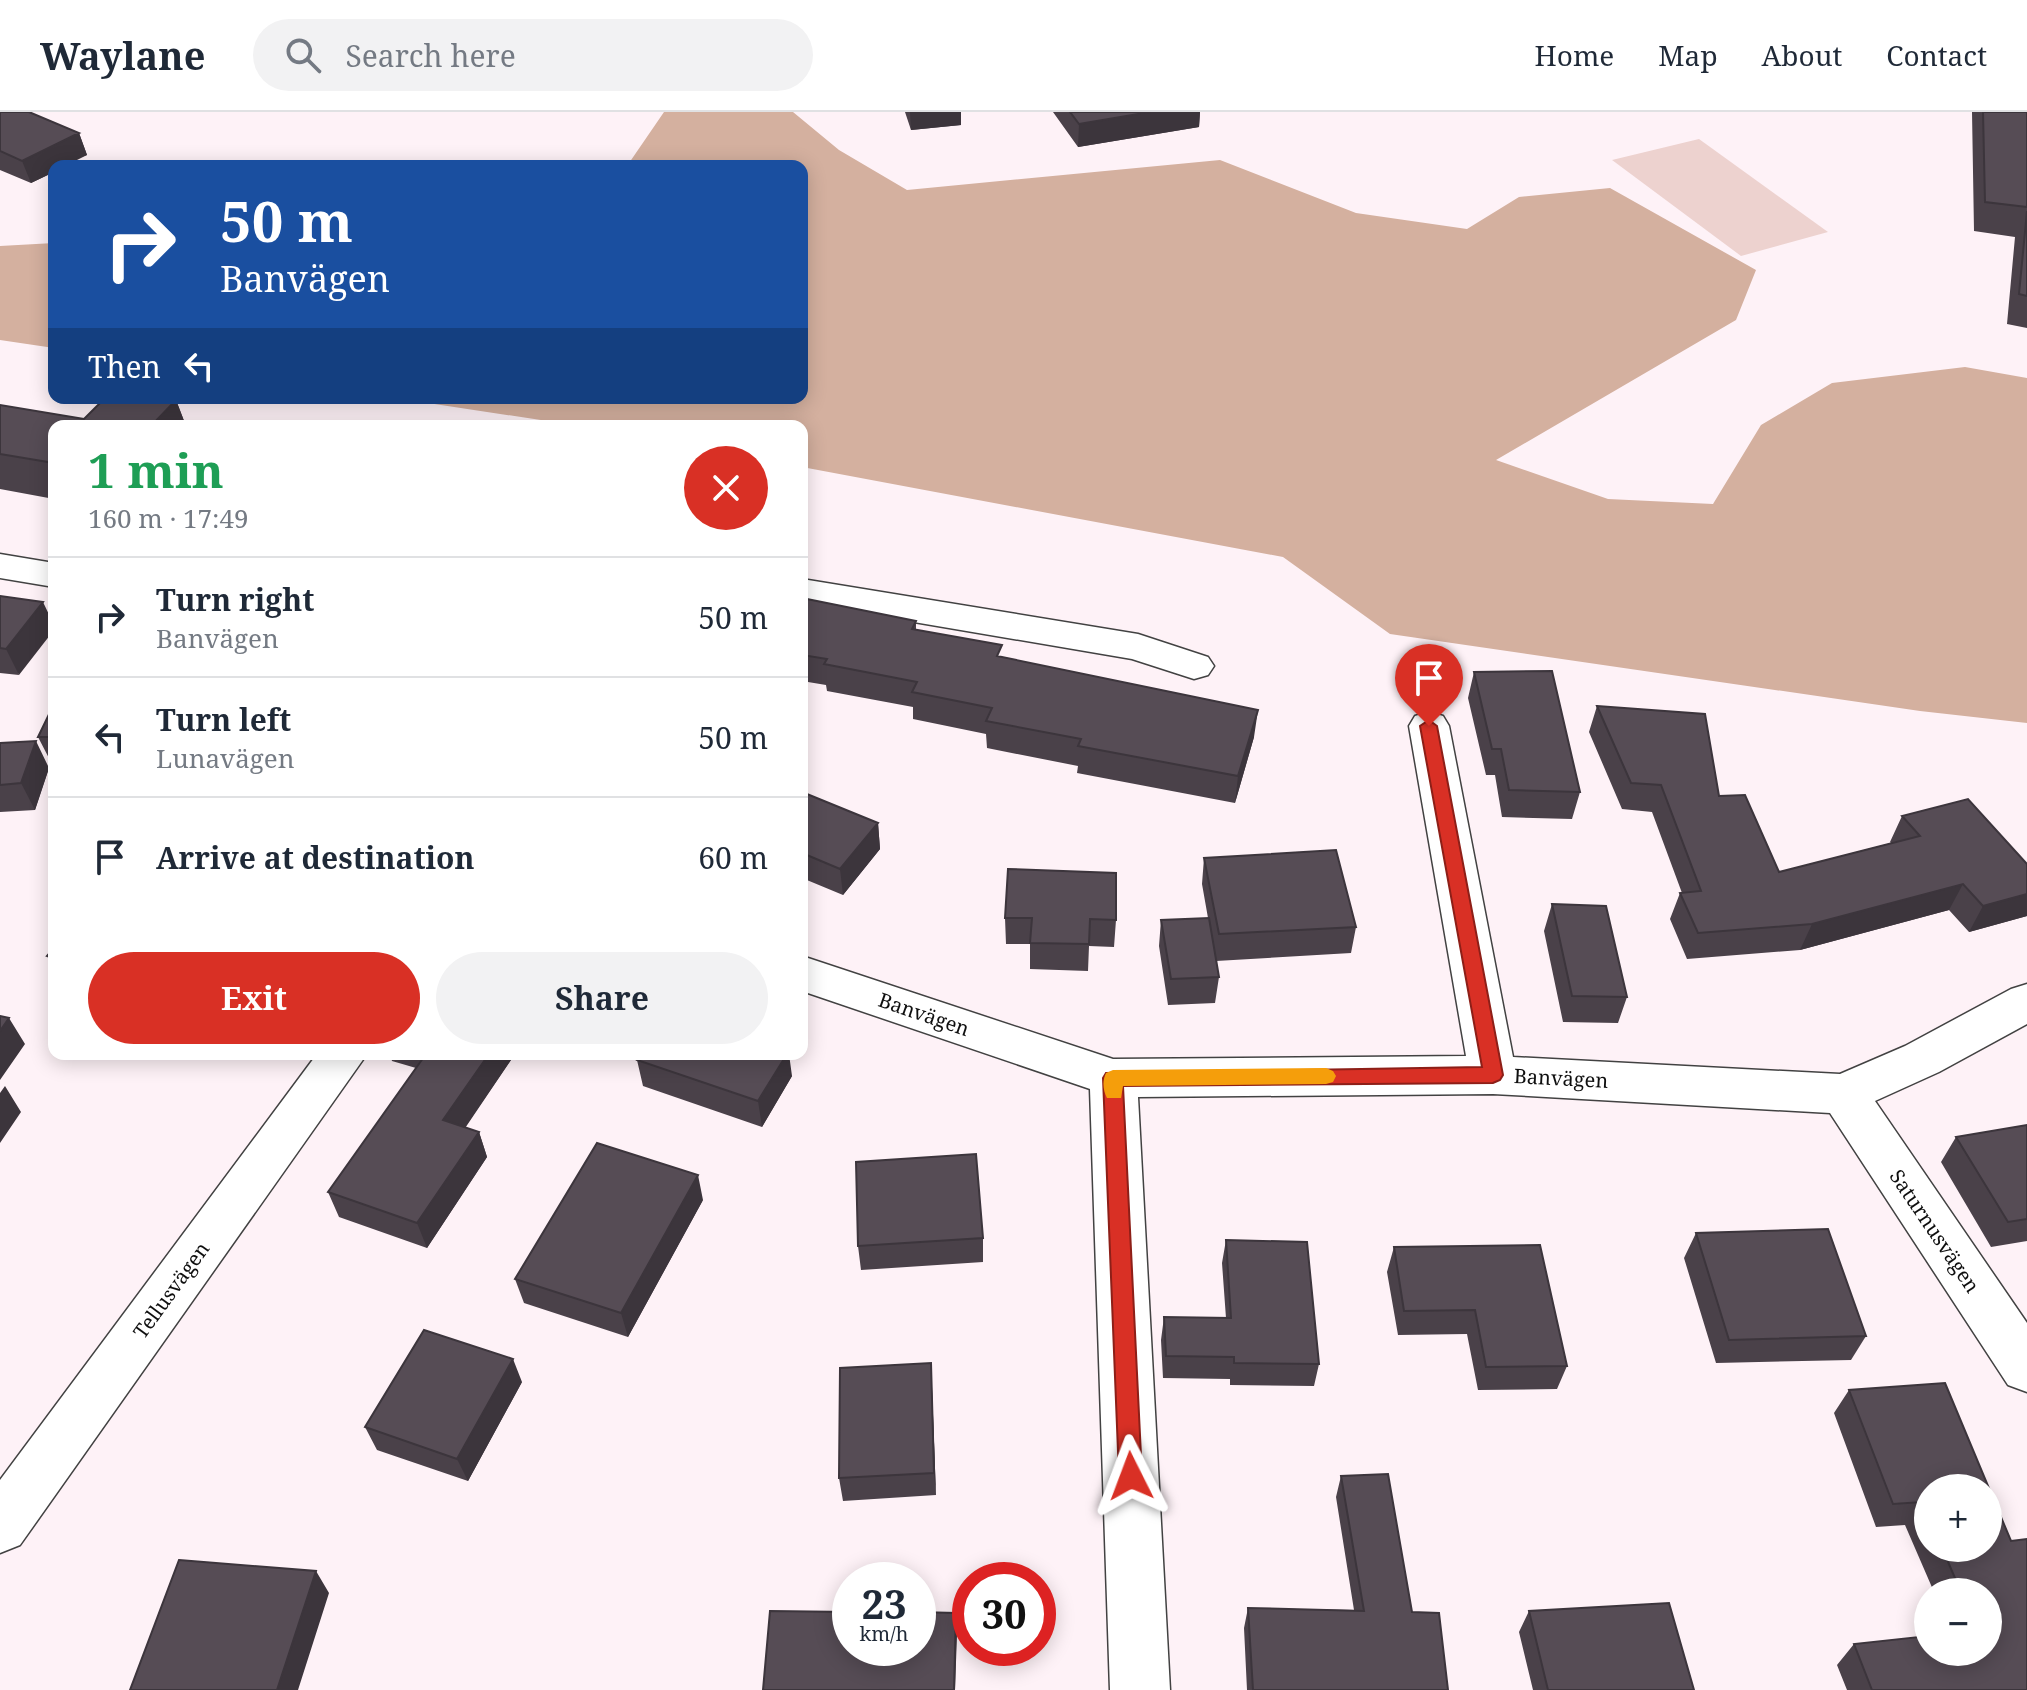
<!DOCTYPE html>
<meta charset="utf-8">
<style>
:root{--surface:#fff;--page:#f2f2f3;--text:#1f2937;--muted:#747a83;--line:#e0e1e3;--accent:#d93025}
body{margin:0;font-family:"Noto Serif",serif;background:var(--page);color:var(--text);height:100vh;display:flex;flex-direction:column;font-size:30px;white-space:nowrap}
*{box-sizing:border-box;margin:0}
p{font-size:26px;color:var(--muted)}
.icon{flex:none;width:44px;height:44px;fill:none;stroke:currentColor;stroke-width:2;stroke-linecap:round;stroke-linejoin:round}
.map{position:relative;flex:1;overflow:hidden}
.side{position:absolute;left:48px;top:308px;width:760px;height:640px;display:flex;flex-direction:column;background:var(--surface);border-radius:16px;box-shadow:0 4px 20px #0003}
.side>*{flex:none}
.top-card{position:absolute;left:48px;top:48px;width:760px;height:244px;border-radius:16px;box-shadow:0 4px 20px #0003;background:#1a4fa0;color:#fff;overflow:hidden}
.fabs{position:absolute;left:1914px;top:1362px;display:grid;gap:16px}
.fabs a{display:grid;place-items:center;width:88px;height:88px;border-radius:50%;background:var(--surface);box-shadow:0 4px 20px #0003;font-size:40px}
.speed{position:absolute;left:832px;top:1450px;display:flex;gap:16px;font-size:40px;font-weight:700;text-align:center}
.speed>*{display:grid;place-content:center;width:104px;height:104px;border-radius:50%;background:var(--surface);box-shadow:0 4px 20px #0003;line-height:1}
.speed small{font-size:20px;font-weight:400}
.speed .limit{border:12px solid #d22;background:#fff;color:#111}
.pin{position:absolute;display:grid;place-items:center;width:68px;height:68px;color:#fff;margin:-82px -34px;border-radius:50% 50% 50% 0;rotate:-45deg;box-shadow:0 0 8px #0007}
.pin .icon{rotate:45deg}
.me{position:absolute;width:88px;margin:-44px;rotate:357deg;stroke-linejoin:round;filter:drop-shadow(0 0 6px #0008)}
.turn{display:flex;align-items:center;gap:28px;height:168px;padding:0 40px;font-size:36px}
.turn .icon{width:104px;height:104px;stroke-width:2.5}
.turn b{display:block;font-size:56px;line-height:68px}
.then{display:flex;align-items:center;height:76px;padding:0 40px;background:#0003;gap:16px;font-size:30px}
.round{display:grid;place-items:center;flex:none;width:84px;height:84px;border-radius:42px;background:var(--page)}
.headline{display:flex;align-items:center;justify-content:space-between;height:136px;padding:0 40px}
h1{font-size:48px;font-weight:700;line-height:60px;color:#1e9e55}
.button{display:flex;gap:16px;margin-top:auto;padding:16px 40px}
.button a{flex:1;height:92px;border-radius:48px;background:var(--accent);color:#fff;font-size:32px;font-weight:700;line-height:92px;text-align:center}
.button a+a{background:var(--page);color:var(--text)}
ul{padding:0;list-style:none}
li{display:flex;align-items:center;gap:24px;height:120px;padding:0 40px;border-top:2px solid var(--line)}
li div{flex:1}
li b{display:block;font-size:30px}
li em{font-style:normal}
header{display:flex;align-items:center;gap:48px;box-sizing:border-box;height:112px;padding:0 40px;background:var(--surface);border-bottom:2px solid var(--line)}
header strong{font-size:38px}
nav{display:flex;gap:44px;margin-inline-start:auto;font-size:28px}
.search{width:560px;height:72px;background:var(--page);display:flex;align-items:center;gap:20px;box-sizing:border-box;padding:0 28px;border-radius:44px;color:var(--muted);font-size:30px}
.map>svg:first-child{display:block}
.forest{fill:#d4b09f}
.pitch{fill:#edd2cf}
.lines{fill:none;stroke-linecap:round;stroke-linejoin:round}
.minor-casing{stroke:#424242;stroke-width:3}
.minor{fill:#fff;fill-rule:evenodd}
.wall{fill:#4a4149;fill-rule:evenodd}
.shaded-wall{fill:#3c353c}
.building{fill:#564c55;stroke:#3c353c;stroke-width:2}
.route{fill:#d93025;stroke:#8d1f18;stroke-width:2}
.slow{fill:#f59e0b}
.labels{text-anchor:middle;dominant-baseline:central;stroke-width:8;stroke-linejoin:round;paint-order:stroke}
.street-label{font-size:20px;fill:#0f0f0f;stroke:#fff}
</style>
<header>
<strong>Waylane</strong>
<div class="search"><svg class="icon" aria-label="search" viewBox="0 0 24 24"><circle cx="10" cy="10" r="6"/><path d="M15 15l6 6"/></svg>Search here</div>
<nav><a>Home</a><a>Map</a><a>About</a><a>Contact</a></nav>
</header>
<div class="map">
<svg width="2027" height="1578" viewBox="0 0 2027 1578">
<rect width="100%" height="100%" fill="#fef2f7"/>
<path class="forest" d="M664 0H793L839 38 907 78 1220 48 1356 101 1467 117 1519 85 1610 76 1756 158 1736 208 1496 348 1608 387 1713 392 1761 313 1832 271 1965 255 2027 266V611L1920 599 1390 522 1283 445 802 355V314H580L395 286H802V54H627Z
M54 131V236L0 228V134Z"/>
<path class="pitch" d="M1699 27 1828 120 1741 144 1612 48Z"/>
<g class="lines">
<g class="minor-casing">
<path id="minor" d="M0 442 54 451V475L0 466Z
M802 467 1138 522 1208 545 1214 554 1208 563 1194 567 1132 547 802 491Z
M1429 600 1443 604 1449 614 1513 945 1840 962 1905 934 2011 877 2027 872V912L1939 960 1875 989 2027 1211V1280L2008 1273 1830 1001 1493 982 1138 985 1170 1578H1110L1090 977 802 879V844L1113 947 1466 944 1409 614 1415 604Z
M317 942H367L20 1433 0 1441V1368Z"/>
</g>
<use href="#minor" class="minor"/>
</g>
<path class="wall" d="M0 0 79 21 87 43 54 54V60L31 71 0 58Z
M905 0H961V13L911 18Z
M1053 0H1200L1199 15 1078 35Z
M1972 0H2027V216L2007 212 2015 125 1974 119Z
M176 288 186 314H54V387L0 377V293L84 307Z
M0 484 19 563 0 561Z
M802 486 916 509V518L1254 625 1235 691 1077 661 1078 654 987 636 986 622 913 607V595L827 579 826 573 802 569Z
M1474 560 1580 680 1572 707 1502 705 1495 663H1486L1468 586Z
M54 592V652H52L38 625Z
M1597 594 1719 684 1779 760 1891 731 1890 730 1902 704 2027 752V804L1969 820 1949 798 1800 838 1687 847 1670 807 1680 781H1682L1652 700 1622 697 1589 620Z
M0 631 49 656 35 698 0 700Z
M802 680 878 711 880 737 843 783 802 766Z
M1204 746 1356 815 1351 841 1216 849 1219 865 1215 891 1168 893 1159 834 1161 808 1208 806 1202 772Z
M1552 792 1627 885 1618 911 1563 910 1544 819Z
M1005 806 1116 808 1114 835 1089 834 1088 859 1030 857V832H1006Z
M54 836V856L47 844Z
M390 942H515L465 1015 479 1020 487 1045 427 1136 339 1105 328 1080 416 956 392 949Z
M637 948 792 964 762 1015 643 974Z
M2027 1013V1129L1991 1135 1941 1050 1956 1025Z
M703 1088 628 1225 524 1191 515 1167Z
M1696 1121 1866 1224 1851 1248 1716 1251 1684 1146Z
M983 1126V1150L861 1158 858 1134Z
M1226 1128 1319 1252 1314 1274 1230 1273V1267L1163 1266 1161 1228 1164 1205 1226 1206 1222 1151Z
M1394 1135 1567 1254 1557 1277 1478 1278 1467 1222 1398 1223 1387 1160Z
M931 1251 936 1383 843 1389 839 1366Z
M522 1270 468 1369 377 1338 365 1315Z
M1945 1271 2027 1578H1847L1837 1553 1854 1532 1988 1540V1480H1934L1905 1413 1876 1415 1834 1301 1849 1278ZM1928 1376 1988 1436H1928Z
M1341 1364 1412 1500 1448 1578H1247L1244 1516 1248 1496 1354 1498 1336 1385Z
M1529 1499 1694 1578H1533L1519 1520Z"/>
<path class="shaded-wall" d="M910 0H961V13L911 18Z
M1150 0H1200L1199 15 1078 35 1079 12Z
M79 21 87 43 65 54H54V60L31 71 22 49Z
M176 288 186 314H151Z
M43 490 54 513V518L19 563 6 537Z
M1258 598 1254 625 1235 691 1238 664Z
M36 629 49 656 35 698 21 671Z
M878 711 880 737 843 783 840 757Z
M1963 772 1949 798 1800 838 1812 812Z
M2027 782V804L1969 820 1983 794Z
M9 906 25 932 0 968V919Z
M489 942H515L453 1034 443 1008Z
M787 942H789L792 964 762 1015 758 989Z
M5 974 21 1000 0 1031V981Z
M479 1020 487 1045 427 1136 417 1111Z
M698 1063 703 1088 628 1225 621 1201Z
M513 1247 522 1270 468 1369 457 1347Z
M931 1251 932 1275 936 1383 934 1361Z
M316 1459 329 1481 298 1578H277Z
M956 1501 957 1522 955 1578H954Z"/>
<path class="building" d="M0 0H29L79 21 22 49 0 39Z
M1070 0H1150L1079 12Z
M1983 0H2027V95L1985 90Z
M2027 99V184L2019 182Z
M105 286H165L176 288 151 314H54V351L0 342V293L84 307Z
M0 484 43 490 6 537 0 536Z
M802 486 916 509 912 517 1002 533 997 544 1258 598 1238 664 1078 634 1081 627 986 609 992 596 912 580 917 570 824 552 827 547 802 543Z
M1552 559 1580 680 1509 678 1501 637H1492L1474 560Z
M54 592V625H38Z
M1597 594 1705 602 1719 684 1745 683 1779 760 1920 724 1902 704 1968 687 2027 752V782L1983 794 1963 772 1812 812 1698 821 1680 781 1701 779 1661 673 1631 671Z
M36 629 21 671 0 673V631Z
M802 680 878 711 840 757 802 741Z
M1336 738 1356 815 1219 822 1204 746Z
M1008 757 1116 761V808L1090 807 1089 832 1030 831 1032 806H1005Z
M1552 792 1606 794 1627 885 1572 884Z
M1209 806 1219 865 1171 867 1161 808Z
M54 836V846L47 844Z
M0 904 9 906 0 919Z
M426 942H489L443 1008 479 1020 417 1111 328 1080Z
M641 942H787L758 989 637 948Z
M2027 1013V1107L2008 1110 1956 1025Z
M597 1031 698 1063 621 1201 515 1167Z
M976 1042 983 1126 858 1134 856 1050Z
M1828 1117 1866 1224 1729 1228 1696 1121Z
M1226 1128 1307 1130 1319 1252 1234 1251V1245L1166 1244 1164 1205 1231 1206Z
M1540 1133 1567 1254 1486 1255 1475 1198 1404 1199 1394 1135Z
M424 1218 513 1247 457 1347 365 1315Z
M931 1251 934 1361 839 1366 840 1256Z
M1945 1271 2011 1429 2027 1427V1578H1872L1854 1532 1928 1524V1540H1988V1480H1961L1942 1436H1988V1376H1928V1404L1922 1390 1893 1392 1849 1278Z
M1388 1362 1412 1500 1439 1501 1448 1578H1253L1248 1496 1364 1499 1341 1364Z
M179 1448 316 1459 277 1578H130Z
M1669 1491 1694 1578H1548L1529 1499Z
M770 1499 850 1500V1536H918V1500L956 1501 954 1578H763Z"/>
<path class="route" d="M1429 608 1437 614 1503 963 1500 968 1493 971 1123 974 1142 1364 1139 1371 1131 1375 1123 1371 1119 1364 1103 966 1106 961 1482 955 1420 614Z"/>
<path class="slow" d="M1326 956 1333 959 1336 964 1333 970 1326 972 1123 974 1121 986H1107C1103 978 1102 969 1106 961L1113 958Z"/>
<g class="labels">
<g class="street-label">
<text transform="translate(924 902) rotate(19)">Banvägen</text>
<text transform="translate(1561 966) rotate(3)">Banvägen</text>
<text transform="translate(1935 1119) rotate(56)">Saturnusvägen</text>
<text transform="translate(171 1178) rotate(-54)">Tellusvägen</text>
</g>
</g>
</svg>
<div class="fabs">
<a>+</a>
<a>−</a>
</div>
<div class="speed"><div>23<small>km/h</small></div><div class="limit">30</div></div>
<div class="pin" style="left:1429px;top:614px;background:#d93025"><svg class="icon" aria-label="arrive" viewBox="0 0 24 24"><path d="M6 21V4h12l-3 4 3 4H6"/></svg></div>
<svg class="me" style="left:1131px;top:1364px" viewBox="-20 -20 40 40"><path d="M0-17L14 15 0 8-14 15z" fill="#d93025" stroke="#fff" stroke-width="4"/></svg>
<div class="top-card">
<div class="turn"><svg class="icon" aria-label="right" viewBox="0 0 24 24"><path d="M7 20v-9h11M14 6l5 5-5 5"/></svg><div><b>50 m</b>Banvägen</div></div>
<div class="then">Then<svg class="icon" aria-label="left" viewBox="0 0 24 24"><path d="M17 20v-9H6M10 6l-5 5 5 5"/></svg></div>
</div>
<section class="side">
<div class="headline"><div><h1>1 min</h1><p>160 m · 17:49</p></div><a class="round" style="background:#d93025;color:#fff"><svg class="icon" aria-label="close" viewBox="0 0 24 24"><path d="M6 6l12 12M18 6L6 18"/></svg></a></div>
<ul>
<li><svg class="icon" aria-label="right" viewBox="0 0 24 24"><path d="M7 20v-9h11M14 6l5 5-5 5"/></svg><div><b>Turn right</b><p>Banvägen</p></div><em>50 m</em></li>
<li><svg class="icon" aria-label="left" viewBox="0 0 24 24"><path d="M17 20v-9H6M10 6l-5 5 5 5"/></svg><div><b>Turn left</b><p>Lunavägen</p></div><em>50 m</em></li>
<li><svg class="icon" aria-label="arrive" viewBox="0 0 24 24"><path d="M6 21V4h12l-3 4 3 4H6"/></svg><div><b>Arrive at destination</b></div><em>60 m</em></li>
</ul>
<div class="button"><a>Exit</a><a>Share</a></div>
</section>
</div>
